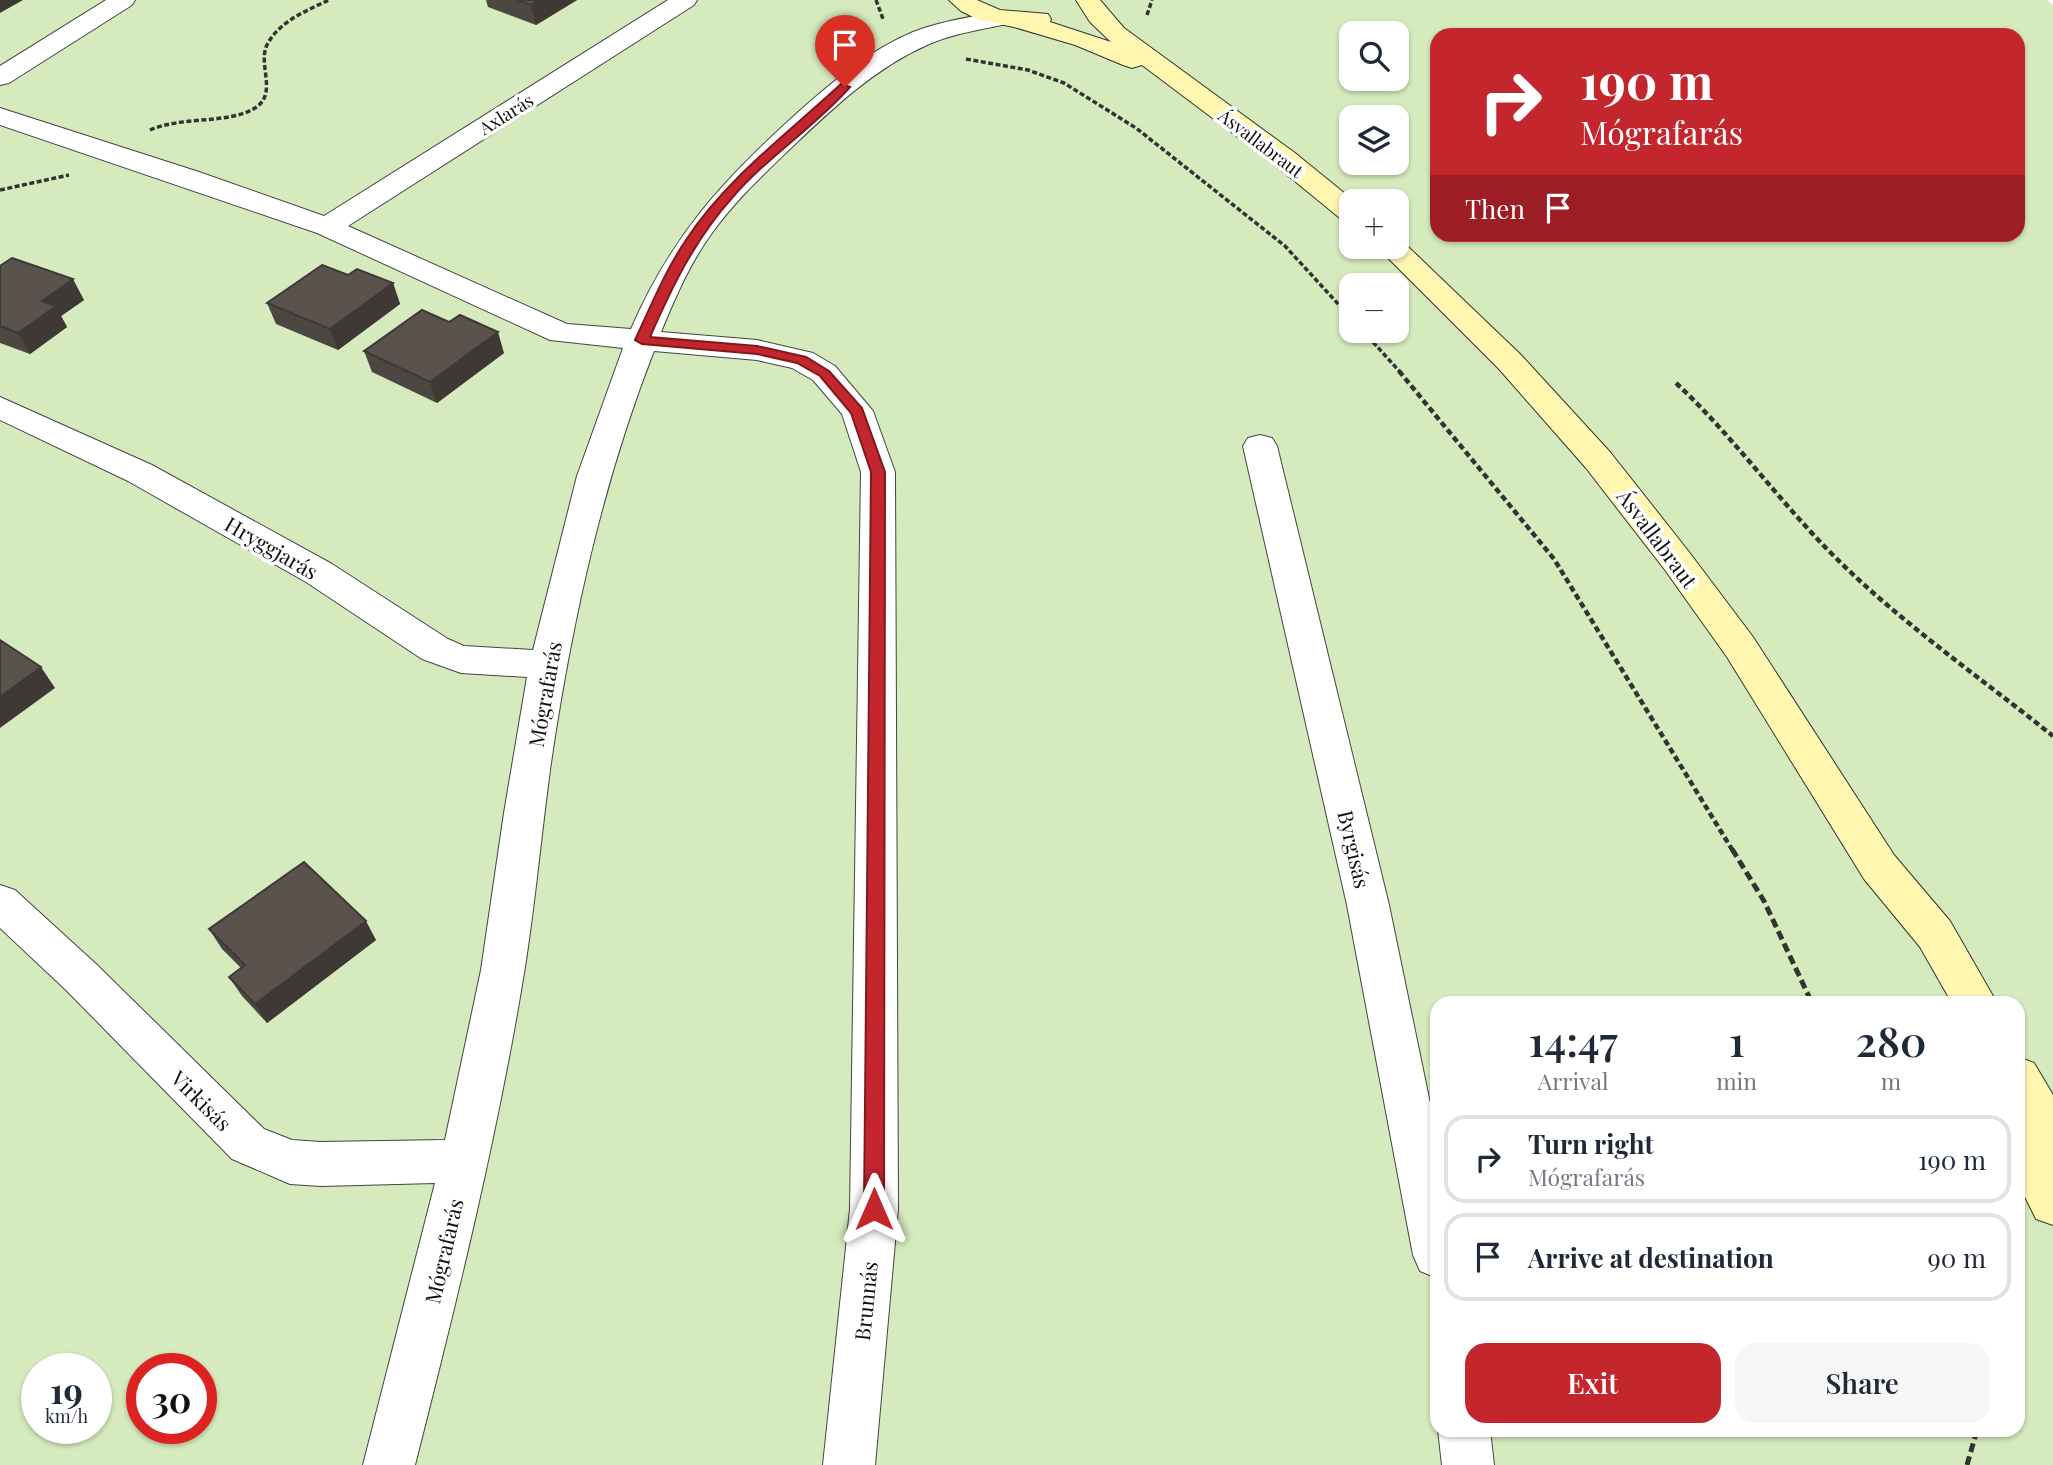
<!DOCTYPE html>
<meta charset="utf-8">
<style>
:root{--surface:#fff;--page:#f6f6f7;--text:#1f2937;--muted:#747a83;--line:#e0e1e3;--accent:#c4262e}
body{margin:0;font-family:"Playfair Display",serif;background:var(--page);color:var(--text);height:100vh;display:flex;flex-direction:column;font-size:26px;white-space:nowrap}
*{box-sizing:border-box;margin:0}
p{font-size:23px;color:var(--muted)}
.icon{flex:none;width:38px;height:38px;fill:none;stroke:currentColor;stroke-width:2;stroke-linecap:round;stroke-linejoin:round}
.map{position:relative;flex:1;overflow:hidden}
.drawer{position:absolute;left:1430px;top:996px;width:595px;height:441px;display:flex;flex-direction:column;background:var(--surface);border-radius:21px;box-shadow:0 2px 5px #0004}
.drawer>*{flex:none}
.banner{position:absolute;left:1430px;top:28px;width:595px;height:214px;border-radius:21px;box-shadow:0 2px 5px #0004;background:#c4262e;color:#fff;overflow:hidden}
.fabs{position:absolute;left:1339px;top:21px;display:grid;gap:14px}
.fabs a{display:grid;place-items:center;width:70px;height:70px;border-radius:14px;background:var(--surface);box-shadow:0 2px 5px #0004;font-size:35px}
.speed{position:absolute;left:21px;top:1353px;display:flex;gap:14px;font-size:35px;font-weight:700;text-align:center}
.speed>*{display:grid;place-content:center;width:91px;height:91px;border-radius:50%;background:var(--surface);box-shadow:0 2px 5px #0004;line-height:1}
.speed small{font-size:18px;font-weight:400}
.speed .limit{border:10px solid #d22;background:#fff;color:#111}
.pin{position:absolute;display:grid;place-items:center;width:60px;height:60px;color:#fff;margin:-72px -30px;border-radius:50% 50% 50% 0;rotate:-45deg;box-shadow:0 0 7px #0007}
.pin .icon{rotate:45deg}
.me{position:absolute;width:77px;margin:-38px;rotate:0deg;stroke-linejoin:round;filter:drop-shadow(0 0 5px #0008)}
.turn{display:flex;align-items:center;gap:24px;height:147px;padding:0 35px;font-size:32px}
.turn .icon{width:91px;height:91px;stroke-width:2.5}
.turn b{display:block;font-size:49px;line-height:60px}
.then{display:flex;align-items:center;height:66px;padding:0 35px;background:#0003;gap:14px;font-size:26px}
.eta{display:flex;justify-content:space-evenly;align-items:center;height:119px;text-align:center}
.eta b{font-size:42px;font-weight:600;line-height:49px}
.action{display:flex;gap:14px;margin-top:auto;padding:14px 35px}
.action a{flex:1;height:80px;border-radius:21px;background:var(--accent);color:#fff;font-size:28px;font-weight:600;line-height:80px;text-align:center}
.action a+a{background:var(--page);color:var(--text)}
ul{padding:0;list-style:none}
li{display:flex;align-items:center;gap:21px;height:88px;margin:0 14px 10px;padding:0 21px;border:4px solid var(--line);border-radius:21px}
li div{flex:1}
li b{display:block;font-size:26px}
li em{font-style:normal}
.map>svg:first-child{display:block}
.green{fill:#d5ebbd;fill-rule:evenodd}
.lines{fill:none;stroke-linecap:round;stroke-linejoin:round}
.minor-casing{stroke:#444;stroke-width:2}
.secondary-casing{stroke:#333;stroke-width:2}
.path-far2{stroke:#333;stroke-width:3.5;stroke-dasharray:5 2.5;stroke-linecap:butt}
.path-far1{stroke:#333;stroke-width:4.5;stroke-dasharray:6 3.5;stroke-linecap:butt}
.path{stroke:#333;stroke-width:5;stroke-dasharray:9 4.5;stroke-linecap:butt}
.minor{fill:#fff;fill-rule:evenodd}
.secondary{fill:#fff6b0;fill-rule:evenodd}
.wall{fill:#4d4742}
.shaded-wall{fill:#3f3936}
.building{fill:#5a524d;stroke:#3f3936;stroke-width:2}
.route{fill:#c4262e;stroke:#7f191e;stroke-width:2}
.labels{text-anchor:middle;dominant-baseline:central;stroke-width:7;stroke-linejoin:round;paint-order:stroke}
.far-street-label{font-size:18px;fill:#111;stroke:#fff}
.street-label{font-size:21px;fill:#111;stroke:#fff}
</style>
<div class="map">
<svg width="2053" height="1465" viewBox="0 0 2053 1465">
<rect width="100%" height="100%" fill="#fffdf5"/>
<path class="green" d="M0 0H2047L2053 5V1465H0ZM1351 33H1396V79H1351ZM1437 35H2018V234H1437ZM1351 117H1396V163H1351ZM1351 201H1396V247H1351ZM1351 285H1396V331H1351ZM1437 1003H2018V1430H1437ZM37 1368H96V1428H37ZM142 1368H201V1428H142Z"/>
<g class="lines">
<g class="minor-casing">
<path id="minor" d="M106 0H135L132 5 9 83 0 85V66Z
M668 0H697L694 5 348 226 567 324 631 329C671 237 721 182 795 115 831 83 868 51 913 32 941 21 972 17 1001 11L1010 13 1013 18 1010 23C982 30 953 33 927 45 875 68 833 108 792 147 764 174 735 201 712 233 690 263 675 298 661 332L757 340 813 353 835 366 873 411 895 472 898 1209 875 1465H823L850 1209 861 472 842 414 813 380 792 368 757 360 654 351C603 481 573 617 552 756 542 826 536 897 525 967 498 1134 457 1300 415 1465H363L435 1183 321 1186 290 1184 232 1159 66 990 0 928V885L15 890 96 964 264 1129 292 1140 321 1142 445 1140 481 970 504 813 527 677 461 673 422 659 306 582 128 481 0 420V397L152 465 332 564 448 639 464 646 533 650 577 476 623 348 550 340 317 233 0 125V108L199 172 324 216Z
M1260 435 1272 438 1277 446 1389 905 1437 1137V1278L1420 1271 1413 1255 1347 905 1243 446 1248 438Z
M1438 1430H1490L1494 1465H1442Z"/>
</g>
<g class="secondary-casing">
<path id="secondary" d="M949 0H977L1000 10 1048 14 1051 19 1050 22 1111 42 1090 22 1076 0H1100L1124 28 1295 153 1354 201H1351V222L1341 219 1275 165 1142 65 1132 68 1123 65 1075 45 1014 27 979 20 961 11Z
M1396 239 1402 241 1521 355 1610 452 1689 552 1753 637 1894 855 1950 921 1997 1003H1952L1920 947 1864 879 1727 657 1665 570 1586 468 1499 369 1377 247H1396Z
M2018 1057 2034 1063 2053 1095V1225L2036 1219 2018 1183Z"/>
</g>
<path class="path-far2" d="M876 0 883 19
M1147 15 1152 0
M966 59 1028 70 1064 83 1136 128 1285 246 1351 318
M150 130C182 116 230 124 255 108 279 93 256 63 268 43 280 21 308 10 329 0
M0 190 69 175
M1363 331 1401 373"/>
<path class="path-far1" d="M1399 371 1554 559 1733 851
M1676 383C1736 439 1783 507 1842 564 1907 627 1982 679 2053 736"/>
<path class="path" d="M1732 849 1764 901 1812 1003
M1967 1465 1977 1430"/>
<use href="#minor" class="minor"/>
<use href="#secondary" class="secondary"/>
</g>
<path class="wall" d="M486 0H577L536 25 488 7Z
M0 266 84 300 61 316 67 327 30 354 0 343Z
M348 275 393 283 400 304 338 350 276 324 267 303Z
M364 351 504 353 437 403 372 372Z
M209 929 376 940 267 1023 242 996 229 977 241 968 222 949Z"/>
<path class="shaded-wall" d="M0 0H23L0 13Z
M539 0H577L536 25 531 5Z
M73 279 84 300 61 316 67 327 30 354 18 333 42 301Z
M393 283 400 304 338 350 330 329Z
M498 332 504 353 437 403 430 382Z
M41 667 55 688 0 728V697Z
M366 921 376 940 267 1023 255 1004Z"/>
<path class="building" d="M518 0H539L531 5Z
M12 258 73 279 42 301 56 306 18 333 0 326V266Z
M322 265 348 275 357 269 393 283 330 329 267 303Z
M422 310 449 322 460 315 498 332 430 382 364 351Z
M0 640 41 667 0 697Z
M304 862 366 921 255 1004 229 977 245 965 209 929Z"/>
<path class="route" d="M841 84 850 87C815 127 767 157 732 198 695 239 672 287 650 337L757 346 806 357 829 371 862 408 885 472 884 1209 881 1215 874 1218 867 1215 864 1209 871 472 851 413 820 376 797 363 757 354 642 344 635 340C651 306 665 271 686 240 726 179 788 133 841 84Z"/>
<g class="labels">
<g class="far-street-label">
<text transform="translate(506 114) rotate(-32)">Axlarás</text>
<text transform="translate(1261 143) rotate(37)">Ásvallabraut</text>
</g>
<g class="street-label">
<text transform="translate(1658 538) rotate(53)">Ásvallabraut</text>
<text transform="translate(272 547) rotate(30)">Hryggjarás</text>
<text transform="translate(544 694) rotate(-80)">Mógrafarás</text>
<text transform="translate(1355 849) rotate(77)">Byrgisás</text>
<text transform="translate(202 1100) rotate(45)">Virkisás</text>
<text transform="translate(443 1251) rotate(-77)">Mógrafarás</text>
<text transform="translate(865 1301) rotate(-84)">Brunnás</text>
</g>
</g>
</svg>
<div class="fabs">
<a><svg class="icon" aria-label="search" viewBox="0 0 24 24"><circle cx="10" cy="10" r="6"/><path d="M15 15l6 6"/></svg></a>
<a><svg class="icon" aria-label="layers" viewBox="0 0 24 24"><path d="M12 4l9 5-9 5-9-5zM3 14l9 5 9-5"/></svg></a>
<a>+</a>
<a>−</a>
</div>
<div class="speed"><div>19<small>km/h</small></div><div class="limit">30</div></div>
<div class="pin" style="left:845px;top:87px;background:#d93025"><svg class="icon" aria-label="arrive" viewBox="0 0 24 24"><path d="M6 21V4h12l-3 4 3 4H6"/></svg></div>
<svg class="me" style="left:874px;top:1209px" viewBox="-20 -20 40 40"><path d="M0-17L14 15 0 8-14 15z" fill="#c4262e" stroke="#fff" stroke-width="4"/></svg>
<div class="banner">
<div class="turn"><svg class="icon" aria-label="right" viewBox="0 0 24 24"><path d="M7 20v-9h11M14 6l5 5-5 5"/></svg><div><b>190 m</b>Mógrafarás</div></div>
<div class="then">Then<svg class="icon" aria-label="arrive" viewBox="0 0 24 24"><path d="M6 21V4h12l-3 4 3 4H6"/></svg></div>
</div>
<section class="drawer">
<div class="eta">
<div><b>14:47</b><p>Arrival</p></div>
<div><b>1</b><p>min</p></div>
<div><b>280</b><p>m</p></div>
</div>
<ul>
<li><svg class="icon" aria-label="right" viewBox="0 0 24 24"><path d="M7 20v-9h11M14 6l5 5-5 5"/></svg><div><b>Turn right</b><p>Mógrafarás</p></div><em>190 m</em></li>
<li><svg class="icon" aria-label="arrive" viewBox="0 0 24 24"><path d="M6 21V4h12l-3 4 3 4H6"/></svg><div><b>Arrive at destination</b></div><em>90 m</em></li>
</ul>
<div class="action"><a>Exit</a><a>Share</a></div>
</section>
</div>
